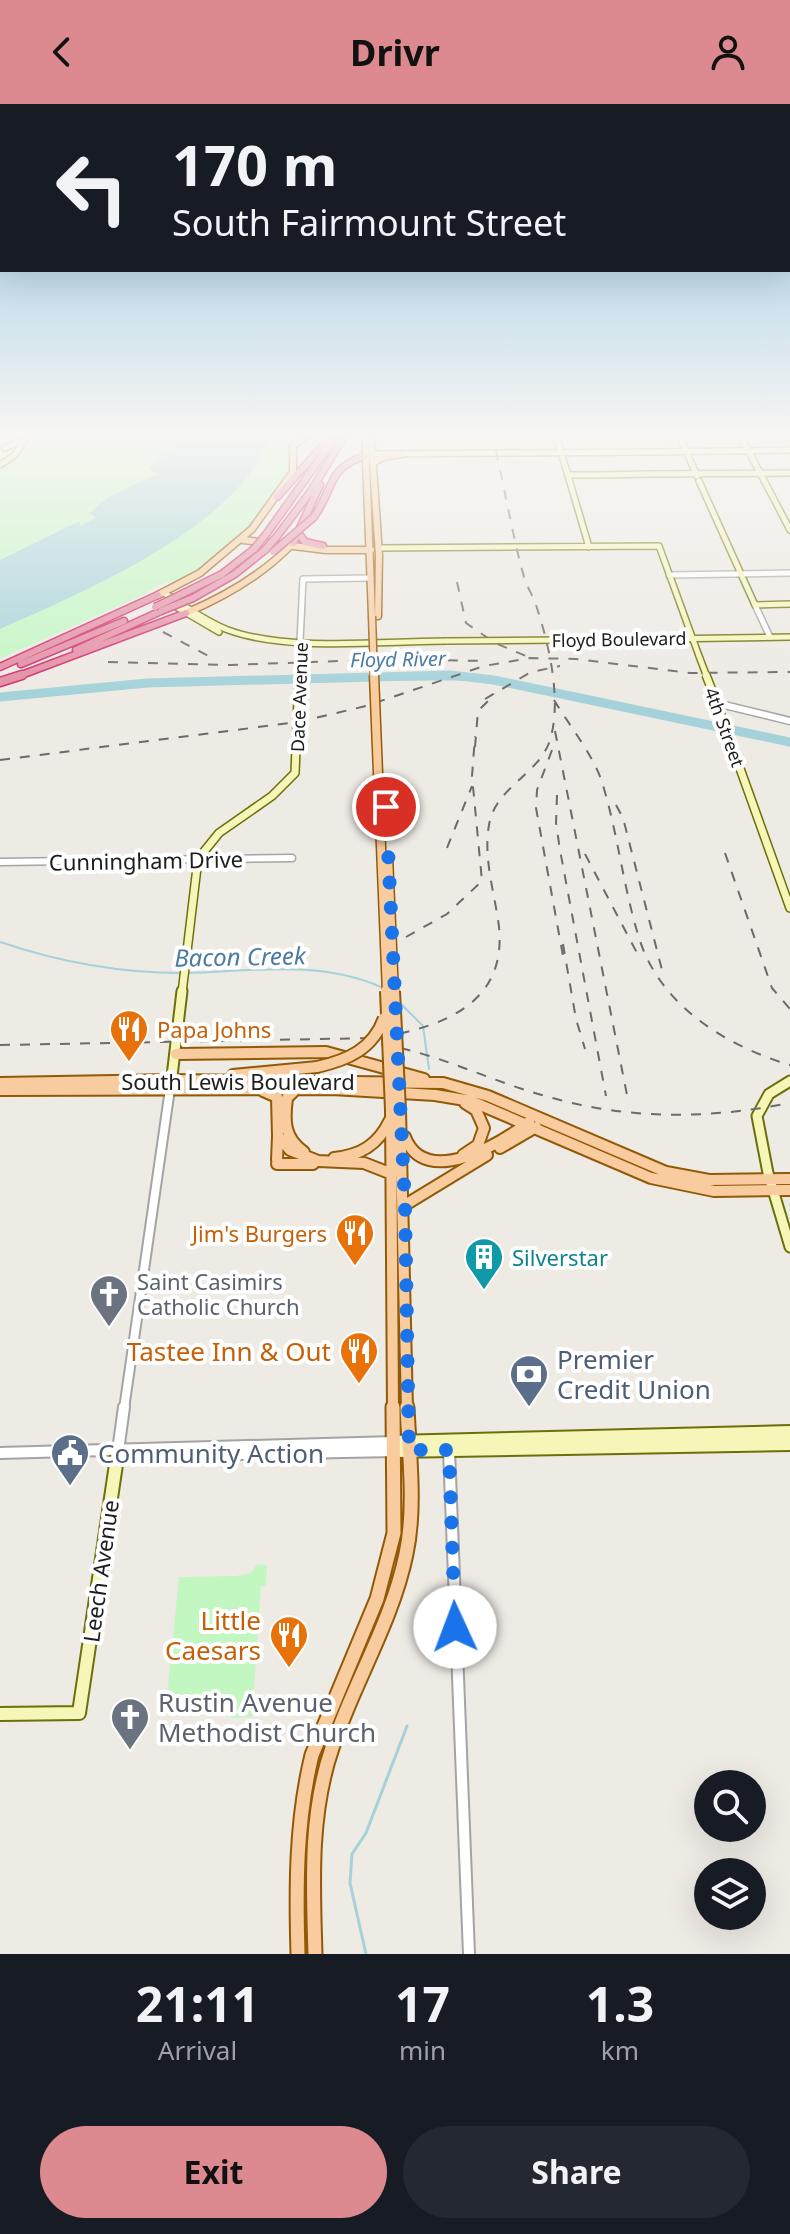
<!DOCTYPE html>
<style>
:root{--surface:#171b24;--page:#242831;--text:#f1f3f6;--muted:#9ea1a6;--accent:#dc8990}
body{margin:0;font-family:"Noto Sans",sans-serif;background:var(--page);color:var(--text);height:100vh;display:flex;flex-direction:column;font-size:30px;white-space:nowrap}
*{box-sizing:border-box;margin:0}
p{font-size:26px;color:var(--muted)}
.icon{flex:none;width:44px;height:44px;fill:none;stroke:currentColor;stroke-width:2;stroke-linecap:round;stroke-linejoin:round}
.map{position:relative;height:1850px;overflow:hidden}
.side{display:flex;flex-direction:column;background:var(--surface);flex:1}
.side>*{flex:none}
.guide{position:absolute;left:0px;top:0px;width:790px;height:168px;box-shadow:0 8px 32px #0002;background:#171b24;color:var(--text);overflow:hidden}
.fabs{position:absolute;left:694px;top:1666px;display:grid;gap:16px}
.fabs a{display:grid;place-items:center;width:72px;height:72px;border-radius:50%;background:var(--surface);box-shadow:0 8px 32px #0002;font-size:40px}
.pin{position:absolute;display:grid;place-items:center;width:68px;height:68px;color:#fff;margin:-34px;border:4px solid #fff;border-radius:50%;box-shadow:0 2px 8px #0007}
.me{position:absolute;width:88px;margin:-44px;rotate:358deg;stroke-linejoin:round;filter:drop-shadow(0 0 6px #0008)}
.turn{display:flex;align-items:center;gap:28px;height:168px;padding:0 40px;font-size:36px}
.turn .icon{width:104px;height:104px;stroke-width:2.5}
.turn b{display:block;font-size:56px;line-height:68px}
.eta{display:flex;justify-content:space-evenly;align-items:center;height:136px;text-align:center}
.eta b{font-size:48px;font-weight:700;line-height:56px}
.button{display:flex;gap:16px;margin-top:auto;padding:16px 40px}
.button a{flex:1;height:92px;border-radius:48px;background:var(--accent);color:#111;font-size:32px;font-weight:700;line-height:92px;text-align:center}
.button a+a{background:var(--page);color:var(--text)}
header{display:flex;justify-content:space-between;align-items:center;height:104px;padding:0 40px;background:var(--accent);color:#111;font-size:36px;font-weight:700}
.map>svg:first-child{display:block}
.park{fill:#c2f7c2}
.water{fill:#a5d2da}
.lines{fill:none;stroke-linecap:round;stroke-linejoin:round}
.stream-far1{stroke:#a5d2da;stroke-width:2}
.stream{stroke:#a5d2da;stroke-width:3}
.river-far1{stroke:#a5d2da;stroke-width:7}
.river{stroke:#a5d2da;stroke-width:9}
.tertiary-far3-casing{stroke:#a4a4a4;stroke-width:8}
.tertiary-far2-casing{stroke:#a4a4a4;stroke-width:9}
.tertiary-far1-casing{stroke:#a4a4a4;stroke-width:12}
.tertiary-casing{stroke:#a4a4a4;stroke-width:14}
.secondary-far3-casing{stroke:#6b7009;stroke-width:8}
.secondary-far2-casing{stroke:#6b7009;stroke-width:10}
.secondary-far1-casing{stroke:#6b7009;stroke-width:13}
.secondary-casing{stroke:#6b7009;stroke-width:16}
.primary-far2-casing{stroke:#915a06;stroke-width:9}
.primary-far1-casing{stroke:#915a06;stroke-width:14}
.primary-casing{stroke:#915a06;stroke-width:17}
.motorway-far1-casing{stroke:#d22b6f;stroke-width:9}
.motorway-casing{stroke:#d22b6f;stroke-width:11}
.tertiary-far3{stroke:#fff;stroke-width:5}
.tertiary-far2{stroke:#fff;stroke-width:6}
.tertiary-far1{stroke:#fff;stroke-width:8}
.tertiary{stroke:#fff;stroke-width:10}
.secondary-far3{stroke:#f7f6b9;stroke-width:5}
.secondary-far2{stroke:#f7f6b9;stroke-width:7}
.secondary-far1{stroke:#f7f6b9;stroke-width:9}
.secondary{stroke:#f7f6b9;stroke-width:12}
.primary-far2{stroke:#f8cc9f;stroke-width:6}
.primary-far1{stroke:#f8cc9f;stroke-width:10}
.primary{stroke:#f8cc9f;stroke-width:13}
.motorway-far1{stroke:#e38ea3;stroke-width:6}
.motorway{stroke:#e38ea3;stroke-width:8}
.rail{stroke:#6b6b6b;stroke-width:2;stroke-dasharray:10 10;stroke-linecap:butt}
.secondary-bridge-far1-casing{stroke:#6b7009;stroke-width:8;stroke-linecap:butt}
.secondary-bridge-casing{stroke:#6b7009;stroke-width:10;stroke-linecap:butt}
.primary-bridge-far2-casing{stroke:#915a06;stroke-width:9;stroke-linecap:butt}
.primary-bridge-far1-casing{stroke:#915a06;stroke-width:11;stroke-linecap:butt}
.primary-bridge-casing{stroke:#915a06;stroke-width:14;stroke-linecap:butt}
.motorway-bridge-casing{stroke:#d22b6f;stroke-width:9;stroke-linecap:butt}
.secondary-bridge-far1{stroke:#f7f6b9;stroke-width:5}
.secondary-bridge{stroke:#f7f6b9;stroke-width:7}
.primary-bridge-far2{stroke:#f8cc9f;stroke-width:6}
.primary-bridge-far1{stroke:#f8cc9f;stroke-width:8}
.primary-bridge{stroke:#f8cc9f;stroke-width:10}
.motorway-bridge{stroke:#e38ea3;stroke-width:6}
.route{stroke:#1a73e8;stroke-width:14;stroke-dasharray:0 25.2}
.labels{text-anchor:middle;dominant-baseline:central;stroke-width:8;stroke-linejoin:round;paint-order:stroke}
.far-street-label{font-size:18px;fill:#1d1d1d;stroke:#fff}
.far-water-label{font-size:20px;font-style:italic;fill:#4b7ba1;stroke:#fff}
.street-label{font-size:22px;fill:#1d1d1d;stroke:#fff}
.food-label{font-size:22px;fill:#c56008;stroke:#fff;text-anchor:start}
.culture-label{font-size:22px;fill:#0d838f;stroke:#fff;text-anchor:start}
.worship-label{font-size:22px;fill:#5b616d;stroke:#fff;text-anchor:start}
.water-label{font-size:24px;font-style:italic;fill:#4b7ba1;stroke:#fff}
.near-food-label{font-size:26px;fill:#c56008;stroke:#fff;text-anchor:end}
.near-service-label{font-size:26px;fill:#4e5e75;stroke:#fff;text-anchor:start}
.near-worship-label{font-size:26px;fill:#5b616d;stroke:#fff;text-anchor:start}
</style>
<header><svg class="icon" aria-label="back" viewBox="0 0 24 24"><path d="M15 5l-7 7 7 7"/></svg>Drivr<svg class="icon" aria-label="person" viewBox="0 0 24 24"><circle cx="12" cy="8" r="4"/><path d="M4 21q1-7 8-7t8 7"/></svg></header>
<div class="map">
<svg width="790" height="1850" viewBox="0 0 790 1850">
<rect width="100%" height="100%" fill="#eeeae4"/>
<path class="park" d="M30 331H202L124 407 0 468V363L17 351Z
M270 331H304L287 343 290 354 288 368C265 407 234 452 191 472 171 480 164 475 145 490L0 555V525C77 490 243 417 270 331Z
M257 1460 267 1461 266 1481 261 1482 252 1613 232 1614C222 1594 186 1602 166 1602L179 1473 236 1472 251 1469Z"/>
<path class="water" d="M189 331H270C242 422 81 489 0 525V456L71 421 80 418 79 422 96 414 90 409C110 388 134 382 158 370L150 366V362Z"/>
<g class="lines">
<path class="stream-far1" d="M0 838C59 858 118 869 181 869
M187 869C252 867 320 856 381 883
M399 898 423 922 429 965"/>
<path class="stream" d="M366 1850 350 1779 352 1750 366 1729 407 1622"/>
<path class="river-far1" d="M382 573H466"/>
<path class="river" d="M0 593 147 579 450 571 494 576 790 638"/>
<g class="tertiary-far3-casing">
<path id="tertiary-far3" d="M669 471 790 469
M755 501 770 533
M300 538 303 475 371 474"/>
</g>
<g class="tertiary-far2-casing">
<path id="tertiary-far2" d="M716 599 790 617
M0 758 292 754"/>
</g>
<g class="tertiary-far1-casing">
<path id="tertiary-far1" d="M124 1305 170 985"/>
</g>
<g class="tertiary-casing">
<path id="tertiary" d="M449 1346 469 1850
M118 1347 124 1303
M124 1348 191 1351 395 1347
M0 1349 394 1338"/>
</g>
<g class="secondary-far3-casing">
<path id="secondary-far3" d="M556 331 589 443
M679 331 697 372
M740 331 777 401
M5 344 21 337
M656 348 790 346
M372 350 654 348
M0 361 15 351 27 331
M652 370 790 369
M568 371H599
M600 371 650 370
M699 377 755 501 790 500
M778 403 790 426
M378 444 659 442 699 552
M164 489C184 501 206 518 228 526 288 548 383 537 448 537
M168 498 219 528
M658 535 790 533
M299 573 300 538"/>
</g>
<g class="secondary-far2-casing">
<path id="secondary-far2" d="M713 589 790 804
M182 889 198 755 219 729 272 692 295 669 299 571"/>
</g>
<g class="secondary-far1-casing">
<path id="secondary-far1" d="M790 977 769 990 757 1012 768 1069 790 1143
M171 981 182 887"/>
</g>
<g class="secondary-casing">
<path id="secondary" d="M394 1338 790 1328
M395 1347 790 1340
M0 1610 79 1609 118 1347"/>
</g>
<g class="primary-far2-casing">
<path id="primary-far2" d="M365 331 372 512
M371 331 379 451 378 512
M373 359 383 353 401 350
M243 436 326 446H371
M158 491 200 469 252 425 293 368V341L308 331
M186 509C226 492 263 471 293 439"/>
</g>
<g class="primary-far1-casing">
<path id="primary-far1" d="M176 950 326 948 424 975
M233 971 317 963
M0 979 172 976 443 979 488 992 666 1068 709 1076 790 1075
M297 984 287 994C284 1017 284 1034 304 1048
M0 986 332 985 435 991 471 997 651 1074 714 1087 790 1086
M263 987 277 993 278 1032 290 1046 318 1057 364 1059 392 1070
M391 1006 393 1305
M400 1006 407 1305
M405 1033C425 1086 501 1039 529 1018
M500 1044 536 1023
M463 1051 478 1041 484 1024 476 1006 465 999
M334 1054C361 1051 378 1041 390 1016
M277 1056 278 1032
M277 1060H313
M405 1101 487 1051"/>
</g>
<g class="primary-casing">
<path id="primary" d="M298 1850C296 1783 296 1717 312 1651L377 1495 394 1429 393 1303
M315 1850C313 1781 309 1711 332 1644 354 1578 392 1518 406 1450 416 1403 409 1350 407 1303"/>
</g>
<g class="motorway-far1-casing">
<path id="motorway-far1" d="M277 393 326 338
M314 413C334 385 327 364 365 352
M267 429 337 331
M299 430 305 438 323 442
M278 431 311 387 345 331
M293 439 320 381
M182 490 222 470 254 445
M193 494 235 470 265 446
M76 546 161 507
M21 560 124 517
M0 563 158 491
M16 573 186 509"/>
</g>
<g class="motorway-casing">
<path id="motorway" d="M0 578 22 571"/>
</g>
<use href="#tertiary-far3" class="tertiary-far3"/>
<use href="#tertiary-far2" class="tertiary-far2"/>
<use href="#tertiary-far1" class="tertiary-far1"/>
<use href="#tertiary" class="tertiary"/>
<use href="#secondary-far3" class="secondary-far3"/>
<use href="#secondary-far2" class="secondary-far2"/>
<use href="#secondary-far1" class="secondary-far1"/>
<use href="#secondary" class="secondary"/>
<use href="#primary-far2" class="primary-far2"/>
<use href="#primary-far1" class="primary-far1"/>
<use href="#primary" class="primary"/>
<use href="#motorway-far1" class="motorway-far1"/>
<use href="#motorway" class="motorway"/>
<path class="rail" d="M457 478 466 519 495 539 526 552
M163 528 216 556
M108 558 230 561 395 555 484 557
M485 595 531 568 560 562
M554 596C569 621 591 648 601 675 618 728 623 784 640 837 662 903 727 942 790 961
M555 627 627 991
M475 643 478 607 495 590
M552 646 537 686 536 704 563 852
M0 656 298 618 366 602 484 562 530 554 576 555 690 569 790 568
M557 691 556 719 560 746 606 992
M616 701 623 714 662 866
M447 744 472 682
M725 749 772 884 790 905
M585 750 637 849
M406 833 447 810 482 777 472 672 475 632
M563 840 576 915 585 945
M381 940C440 950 492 978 549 993 628 1016 710 1015 790 999
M0 941 375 934C439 924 507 902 499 823 495 790 483 755 489 721 495 684 536 672 549 639 563 599 549 540 536 501 533 492 527 483 524 473 511 427 504 378 492 331"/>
<g class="secondary-bridge-far1-casing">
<path id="secondary-bridge-far1" d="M448 537 658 535
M699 552 707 573"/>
</g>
<g class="secondary-bridge-casing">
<path id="secondary-bridge" d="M706 571 713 589"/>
</g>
<g class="primary-bridge-far2-casing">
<path id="primary-bridge-far2" d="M372 512 374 573"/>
</g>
<g class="primary-bridge-far1-casing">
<path id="primary-bridge-far1" d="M374 571 387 889
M388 752 394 889"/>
</g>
<g class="primary-bridge-casing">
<path id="primary-bridge" d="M386 887 391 1006
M394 887 400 1006
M317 963C348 956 373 945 384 914"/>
</g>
<g class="motorway-bridge-casing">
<path id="motorway-bridge" d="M254 445 267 429
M265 446 278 431
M273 448 314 413
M155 503 182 490
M161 507 193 494"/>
</g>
<use href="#secondary-bridge-far1" class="secondary-bridge-far1"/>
<use href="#secondary-bridge" class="secondary-bridge"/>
<use href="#primary-bridge-far2" class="primary-bridge-far2"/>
<use href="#primary-bridge-far1" class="primary-bridge-far1"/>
<use href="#primary-bridge" class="primary-bridge"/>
<use href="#motorway-bridge" class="motorway-bridge"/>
</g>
<linearGradient id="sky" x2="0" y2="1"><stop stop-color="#8dc0e2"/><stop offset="0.56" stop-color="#f7f6f3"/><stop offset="1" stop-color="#f7f6f3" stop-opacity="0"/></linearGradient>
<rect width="790" height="590" fill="url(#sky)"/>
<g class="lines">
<path class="route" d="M386 703 405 1101 409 1346H449L455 1523"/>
</g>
<defs>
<g id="restaurant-pin" transform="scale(2)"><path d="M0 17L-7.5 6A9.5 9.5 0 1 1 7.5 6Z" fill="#e8710a" stroke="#fff"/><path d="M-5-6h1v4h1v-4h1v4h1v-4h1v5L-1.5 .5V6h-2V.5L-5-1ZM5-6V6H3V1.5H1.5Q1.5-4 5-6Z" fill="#fff"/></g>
<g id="building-pin" transform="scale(2)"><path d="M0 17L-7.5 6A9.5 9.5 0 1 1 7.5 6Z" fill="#0f9aa8" stroke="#fff"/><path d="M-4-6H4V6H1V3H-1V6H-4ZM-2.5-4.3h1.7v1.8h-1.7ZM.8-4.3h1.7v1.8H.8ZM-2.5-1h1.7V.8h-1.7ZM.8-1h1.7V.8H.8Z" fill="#fff"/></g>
<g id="church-pin" transform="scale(2)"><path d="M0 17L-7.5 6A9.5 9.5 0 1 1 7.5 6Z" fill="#6b7280" stroke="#fff"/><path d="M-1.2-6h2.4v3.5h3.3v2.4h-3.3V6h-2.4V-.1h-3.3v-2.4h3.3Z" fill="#fff"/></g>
<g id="bank-pin" transform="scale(2)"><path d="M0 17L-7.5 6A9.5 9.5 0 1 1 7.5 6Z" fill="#5c6f8a" stroke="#fff"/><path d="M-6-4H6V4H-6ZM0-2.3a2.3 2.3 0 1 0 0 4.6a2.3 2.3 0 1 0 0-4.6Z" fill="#fff"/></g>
<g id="civic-pin" transform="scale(2)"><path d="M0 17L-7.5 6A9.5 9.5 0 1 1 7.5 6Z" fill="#5c6f8a" stroke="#fff"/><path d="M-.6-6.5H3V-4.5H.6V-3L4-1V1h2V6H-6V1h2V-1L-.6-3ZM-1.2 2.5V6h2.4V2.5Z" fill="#fff"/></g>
</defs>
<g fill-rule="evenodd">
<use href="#restaurant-pin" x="129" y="925"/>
<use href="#restaurant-pin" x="355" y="1129"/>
<use href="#building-pin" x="484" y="1153"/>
<use href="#church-pin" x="109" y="1190"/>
<use href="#restaurant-pin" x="359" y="1247"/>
<use href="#bank-pin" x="529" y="1270"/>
<use href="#civic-pin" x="70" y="1349"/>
<use href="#restaurant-pin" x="289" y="1531"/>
<use href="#church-pin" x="130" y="1613"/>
</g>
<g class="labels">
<g class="far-street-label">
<text transform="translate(619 535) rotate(-1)">Floyd Boulevard</text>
<text transform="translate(299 593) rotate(-88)">Dace Avenue</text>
<text transform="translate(725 623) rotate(70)">4th Street</text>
</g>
<g class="far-water-label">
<text transform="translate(398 555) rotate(-1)">Floyd River</text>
</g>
<g class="street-label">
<text transform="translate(146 756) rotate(-1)">Cunningham Drive</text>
<text x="238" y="977">South Lewis Boulevard</text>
<text transform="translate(100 1467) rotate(-82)">Leech Avenue</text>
</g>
<g class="food-label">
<text x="157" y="925">Papa Johns</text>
<text x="327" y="1129" text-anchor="end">Jim's Burgers</text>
</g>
<g class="culture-label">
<text x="512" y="1153">Silverstar</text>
</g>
<g class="worship-label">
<text x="137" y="1177">Saint Casimirs<tspan x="137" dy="25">Catholic Church</tspan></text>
</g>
<g class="water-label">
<text transform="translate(240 852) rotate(-1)">Bacon Creek</text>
</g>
<g class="near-food-label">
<text x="331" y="1247">Tastee Inn &amp; Out</text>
<text x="261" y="1516">Little<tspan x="261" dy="30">Caesars</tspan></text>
</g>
<g class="near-service-label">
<text x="557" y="1255">Premier<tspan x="557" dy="30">Credit Union</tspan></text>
<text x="98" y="1349">Community Action</text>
</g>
<g class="near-worship-label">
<text x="158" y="1598">Rustin Avenue<tspan x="158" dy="30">Methodist Church</tspan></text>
</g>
</g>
</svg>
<div class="fabs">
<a><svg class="icon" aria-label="search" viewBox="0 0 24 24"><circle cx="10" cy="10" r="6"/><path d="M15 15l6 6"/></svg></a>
<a><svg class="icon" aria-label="layers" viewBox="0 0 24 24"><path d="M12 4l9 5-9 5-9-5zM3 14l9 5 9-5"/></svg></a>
</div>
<div class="pin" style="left:386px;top:703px;background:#d93025"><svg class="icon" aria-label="arrive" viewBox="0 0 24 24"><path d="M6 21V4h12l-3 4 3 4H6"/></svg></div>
<svg class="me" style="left:455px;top:1523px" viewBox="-20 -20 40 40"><circle r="19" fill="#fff"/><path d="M0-13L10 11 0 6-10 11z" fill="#1a73e8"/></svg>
<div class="guide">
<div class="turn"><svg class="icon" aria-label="left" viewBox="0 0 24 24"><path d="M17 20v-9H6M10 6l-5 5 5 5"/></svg><div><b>170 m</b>South Fairmount Street</div></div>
</div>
</div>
<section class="side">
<div class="eta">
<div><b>21:11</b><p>Arrival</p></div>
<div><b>17</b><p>min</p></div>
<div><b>1.3</b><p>km</p></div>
</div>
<div class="button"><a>Exit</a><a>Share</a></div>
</section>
